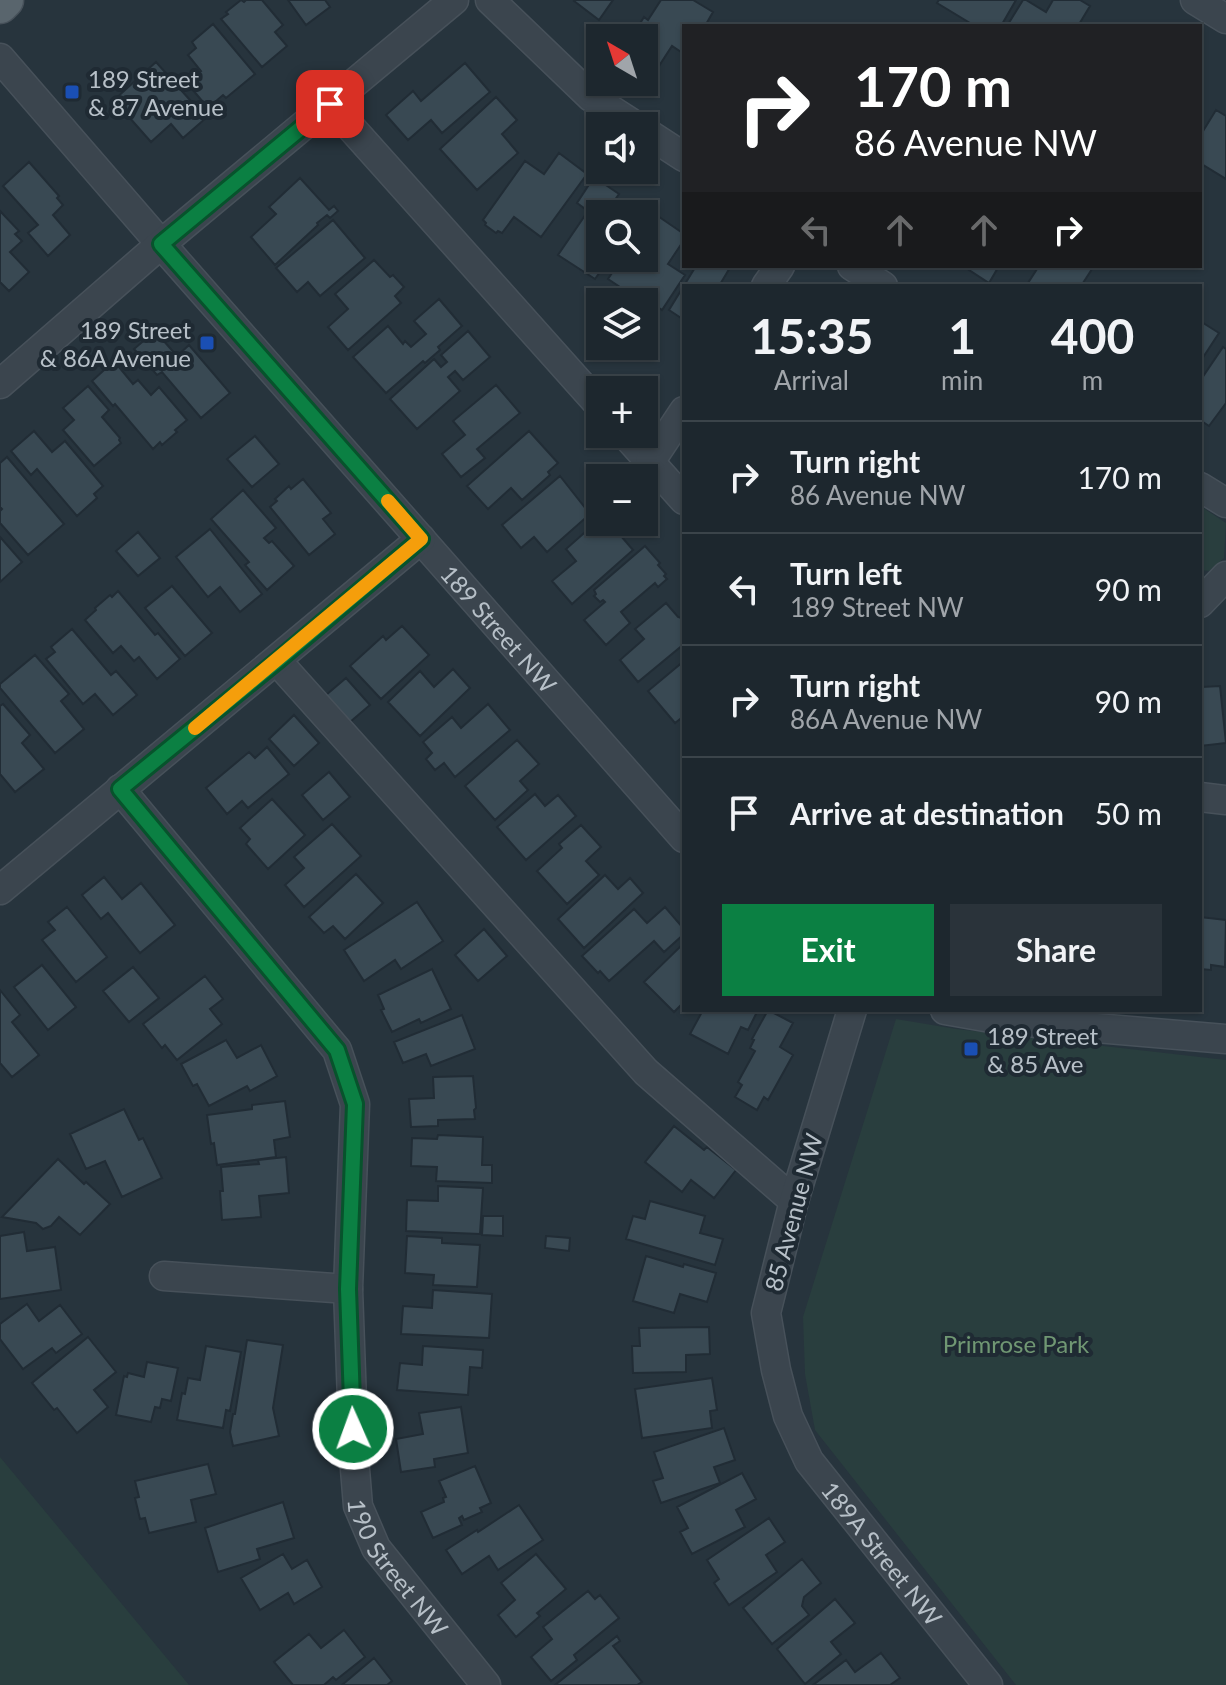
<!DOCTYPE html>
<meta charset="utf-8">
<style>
:root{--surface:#1d272e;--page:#2a333a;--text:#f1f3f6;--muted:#a0a5aa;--line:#3b444a;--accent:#0b8043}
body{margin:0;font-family:Lato,sans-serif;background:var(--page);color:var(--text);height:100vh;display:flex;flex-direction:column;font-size:30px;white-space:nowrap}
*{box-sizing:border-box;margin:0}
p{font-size:26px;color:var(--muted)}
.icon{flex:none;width:44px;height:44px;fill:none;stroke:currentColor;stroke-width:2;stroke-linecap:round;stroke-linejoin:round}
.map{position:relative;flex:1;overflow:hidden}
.side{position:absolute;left:682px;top:284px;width:520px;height:728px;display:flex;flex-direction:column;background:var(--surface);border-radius:0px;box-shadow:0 2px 6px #0004,0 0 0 2px var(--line)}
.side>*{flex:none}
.guide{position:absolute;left:682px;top:24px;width:520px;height:244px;border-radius:0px;box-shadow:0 2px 6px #0004,0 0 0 2px var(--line);background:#202124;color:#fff;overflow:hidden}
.needle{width:52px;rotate:321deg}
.fabs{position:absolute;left:586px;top:24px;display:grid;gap:16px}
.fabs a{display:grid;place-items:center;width:72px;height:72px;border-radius:0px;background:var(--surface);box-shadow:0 2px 6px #0004,0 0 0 2px var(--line);font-size:40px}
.pin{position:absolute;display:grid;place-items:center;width:68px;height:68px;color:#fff;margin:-34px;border-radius:16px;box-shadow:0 4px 12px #0006}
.me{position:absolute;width:88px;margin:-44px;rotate:358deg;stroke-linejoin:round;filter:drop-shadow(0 0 6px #0008)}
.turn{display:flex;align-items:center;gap:28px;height:168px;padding:0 40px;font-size:36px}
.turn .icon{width:104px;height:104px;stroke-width:2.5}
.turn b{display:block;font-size:56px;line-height:68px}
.lanes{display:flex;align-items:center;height:76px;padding:0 40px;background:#0003;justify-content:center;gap:40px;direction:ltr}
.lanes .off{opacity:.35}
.eta{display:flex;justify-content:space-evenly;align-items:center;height:136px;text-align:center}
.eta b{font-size:48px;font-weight:700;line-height:56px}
.cta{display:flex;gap:16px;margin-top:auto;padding:16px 40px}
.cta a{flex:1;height:92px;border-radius:0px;background:var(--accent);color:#fff;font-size:32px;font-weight:700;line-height:92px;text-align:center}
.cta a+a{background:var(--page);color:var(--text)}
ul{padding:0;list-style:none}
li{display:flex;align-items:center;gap:24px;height:112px;padding:0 40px;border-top:2px solid var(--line)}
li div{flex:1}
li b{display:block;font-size:30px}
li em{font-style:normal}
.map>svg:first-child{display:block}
.green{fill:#293e3e}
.building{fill:#394953;stroke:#212c35;stroke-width:2}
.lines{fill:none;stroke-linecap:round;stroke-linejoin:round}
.minor-casing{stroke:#47515a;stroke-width:31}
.major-casing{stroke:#47515a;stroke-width:39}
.minor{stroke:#3b454e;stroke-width:28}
.major{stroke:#59656d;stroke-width:36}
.route-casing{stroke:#07532c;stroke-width:20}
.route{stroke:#0b8043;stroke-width:14}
.slow{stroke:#f59e0b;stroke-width:14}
.transit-dot{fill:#1a4fb4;stroke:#1f2a33;stroke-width:3}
.labels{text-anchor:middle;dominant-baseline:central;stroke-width:8;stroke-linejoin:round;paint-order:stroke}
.poi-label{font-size:24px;fill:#b7c0c8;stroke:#1f2a33;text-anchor:start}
.street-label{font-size:24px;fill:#b7c0c8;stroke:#1f2a33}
.park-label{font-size:24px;fill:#709773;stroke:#1f2a33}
</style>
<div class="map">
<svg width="1226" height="1685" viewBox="0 0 1226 1685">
<rect width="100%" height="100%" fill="#27343d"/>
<path class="green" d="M1200 506 1226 523 1224 558 1209 571 1200 570Z
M896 1019 956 1029 1226 1060V1685H1016L815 1430 805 1374 803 1317Z
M0 1457 189 1685H0Z"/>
<path class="building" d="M241 0 244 2 246 0H262L283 25 275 32 287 46 262 67 221 19 228 14 226 12Z
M288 0H325L330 7 306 25Z
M575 0H613L599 20 574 1Z
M661 0H693L713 12 705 26H684V54L672 46 657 69 644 60V38H631L644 17 648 20Z
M939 0H1016L1001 26H975L937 3Z
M1023 0H1026L1046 12 1053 0H1080L1090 6 1078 26H1007Z
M213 24 255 74 226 98 223 95 208 108 187 83 201 71 188 55 196 48 192 42Z
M156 62 206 118 183 138 171 124 151 142 114 100Z
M465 63 490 92 442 133 431 120 408 140 386 115 413 91 421 101Z
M496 97 517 120 502 134 518 153 477 190 440 149Z
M1216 110 1226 116V179L1200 163V136Z
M559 153 587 174 541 237 514 217 502 233 498 231 496 233 485 225 486 223 483 220 525 161 544 174Z
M29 162 59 196 57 198 63 205 53 215 70 235 48 256 28 233 38 225 3 186Z
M594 177 619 194 605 214H600V258H610L595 279 558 255 588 211 577 203Z
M300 178 329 210 334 206 338 211 330 218 327 215 317 223 318 225 275 265 251 237 276 214 269 207Z
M0 211 19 231 15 234 22 241 10 252 29 272 9 291 0 282Z
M652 212 684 234V240L668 264 685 275 662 310 637 293 635 297 608 279 622 258H644V224Z
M333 220 365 258 320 296 308 282 297 292 276 268Z
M374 260 390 277 393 275 404 287 395 296 401 303 348 350 328 327 348 309 335 294Z
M696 266H731L719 286H684V320L669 310Z
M963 266H999L989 283Z
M1039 266H1094L1081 286H1033L1028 283Z
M439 299 462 326 438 347 440 350 425 363 423 361 386 393 353 357 388 326 403 344 405 341 411 347 426 334 414 321Z
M1200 321 1219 333 1200 362Z
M155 331 177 356 189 345 230 393 201 418 162 372 157 375 134 349Z
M468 331 490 357 463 380 455 371 448 377 460 391 417 429 390 399 434 359 441 367 447 362 441 355Z
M1223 347 1226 349V403L1209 426 1200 420V381Z
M114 361 133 384 138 380 151 395 159 387 187 420 175 430 177 432 162 445 160 442 153 449 115 404 113 406 92 381Z
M496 385 520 413 477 449 485 458 461 477 442 454 465 435 453 421Z
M88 386 109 410 102 417 120 438 119 440 121 443 94 466 63 430 74 420 63 408Z
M34 431 52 452 65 441 103 486 94 494 97 498 77 516 37 469 31 475 11 451Z
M529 431 558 463 548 472 550 475 522 500 511 488 488 509 467 486Z
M255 436 279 464 252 487 227 459Z
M7 457 64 524 28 555 0 523V511L2 509 0 507V463Z
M560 476 590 514 547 552 534 537 521 548 502 525Z
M303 479 331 513 323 519 335 534 309 555 270 507 277 501 275 499 289 486 291 489Z
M243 490 276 528 264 538 269 543 272 541 294 566 267 590 245 565 249 562 211 519Z
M600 519V522H609L633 550 572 604 552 581 576 561 566 549Z
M210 529 262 594 240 612 220 587 208 597 176 557Z
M138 532 160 558 138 576 116 551Z
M0 537 22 562 0 582Z
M645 546 660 563 658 565 666 574 664 576 667 579 658 587 655 583 621 612 630 623 606 645 584 620 605 602 603 600 600 602 594 596 596 594 594 590Z
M172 586 212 633 185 656 145 608Z
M118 591 155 635 158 633 180 659 157 679 139 657 134 661 121 646 113 653 85 620 96 610 95 608 110 595 112 597Z
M666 603 678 617 684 619V644L638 682 620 660 644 639 635 629Z
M402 626 429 655 381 699 350 666 383 636 386 640Z
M72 629 111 675 116 671 137 695 113 715 95 694 83 704 46 659 55 652 51 647Z
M35 655 69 694 61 701 84 729 55 753 0 688V684Z
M684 661V716L675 723 648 691Z
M1200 665 1202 687 1220 686 1226 743 1200 746Z
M453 669 470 688 420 736 388 702 420 671 434 687Z
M346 678 370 705 343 728 319 701Z
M3 704 30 735 22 743 44 769 15 792 0 774V706Z
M488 704 510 730 455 777 444 763 435 770 426 759 432 753 423 742 452 717 461 728Z
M294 715 319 743 294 766 269 739Z
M517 740 539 764 520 781 528 790 495 820 465 786Z
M267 747 289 774 248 808 242 801 227 814 206 788 249 752 255 758Z
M329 772 350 797 323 820 302 795Z
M535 794 545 806 558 795 576 816 526 860 497 827Z
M272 799 305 835 268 869 246 844 250 839 240 828Z
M332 824 361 856 304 907 285 885 304 868 294 857Z
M581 825 601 847 586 861 599 875 567 904 537 871 562 848 559 844Z
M356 874 383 903 345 939 333 926 324 933 309 917Z
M605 875 618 889 630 878 643 893 584 948 558 919Z
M104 877 122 899 141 883 175 925 140 953 108 913 101 919 82 895Z
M417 902 443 941 401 969 395 960 364 981 344 950Z
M67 907 107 957 76 982 42 940 55 930 48 922Z
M665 907 684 929V934L664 952 654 941 609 981 600 971 598 973 582 956 634 909 647 923Z
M1200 917 1226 920 1225 967 1211 965V970L1200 969Z
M484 929 507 956 478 981 455 955Z
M684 943V1002L674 1012 644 982Z
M42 965 76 1007 48 1030 14 987Z
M133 967 159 998 129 1022 103 991Z
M432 969 451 1009 421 1023 419 1019 392 1032 381 1010 384 1009 378 995Z
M205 976 223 999 210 1009 222 1024 177 1060 165 1045 162 1048 143 1024Z
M0 990 20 1015 12 1022 39 1055 12 1077 0 1063Z
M703 1010H758L748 1030 741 1027 728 1054 690 1034Z
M768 1010 793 1023 780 1047 793 1055 768 1100 764 1097 757 1110 735 1097 742 1085 738 1082 755 1051 750 1048 754 1040 752 1039Z
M462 1015 475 1049 431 1066 426 1054 403 1063 394 1042Z
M226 1040 237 1058 261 1045 277 1076 250 1091 247 1086 209 1106 197 1084 193 1086 181 1064Z
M473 1076 476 1108 474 1110 475 1119 438 1120V1126L411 1127 409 1099 434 1098 433 1077Z
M285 1101 290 1137 274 1140 276 1157 217 1165 214 1143 211 1144 207 1115 252 1109V1105Z
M124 1109 139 1140 143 1138 162 1178 122 1197 105 1161 86 1169 70 1134Z
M674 1126 704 1150 707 1147 736 1170 714 1198 691 1180 682 1192 645 1162Z
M438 1135 483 1137 482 1165H492V1183L436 1181 437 1167 411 1166 412 1138 437 1139Z
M286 1157 289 1193 259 1196 261 1217 222 1220 220 1191H223L221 1167 259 1164 258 1160Z
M58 1159 84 1184 86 1182 110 1204 80 1235 59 1217 51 1226 43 1229 36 1223 2 1217Z
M438 1186 483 1188 480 1234 406 1231 407 1200 438 1201Z
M650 1201 705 1216 700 1233 723 1239 715 1265 626 1239 633 1216 645 1219Z
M483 1216H503V1236L482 1235Z
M24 1232 27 1251 55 1247 61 1290 0 1299V1236Z
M407 1236 442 1238V1243L480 1245 477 1287 433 1285 434 1275 405 1273Z
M546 1236 570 1238 569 1251 545 1248Z
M646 1256 683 1267 684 1264 716 1273 707 1302 680 1294 674 1313 633 1301Z
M433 1290 492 1294 489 1338 401 1334 403 1306 432 1308Z
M27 1304 39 1321 60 1305 82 1334 56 1353 52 1348 23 1369 0 1339V1324Z
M709 1327 710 1354 686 1355V1372L633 1373 632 1346H640L639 1328Z
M88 1337 116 1372 94 1390 108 1407 77 1433 57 1408 54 1410 32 1383Z
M247 1340 283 1345 273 1408 279 1436 233 1446 230 1432 233 1414H235Z
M206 1346 241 1352 230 1411 226 1410 223 1428 177 1420 182 1393 185 1394 188 1378 200 1380Z
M423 1346 483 1350 482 1368 470 1367 468 1395 397 1390 400 1363 422 1365Z
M147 1362 178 1368 171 1401 162 1399 160 1408 155 1407 151 1422 116 1415 124 1376 127 1377 128 1373 144 1377Z
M712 1378 717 1410 710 1411 712 1428 642 1438 635 1389Z
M461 1407 468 1453 434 1459 435 1467 401 1472 396 1439 423 1434 419 1413Z
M724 1428 735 1460 714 1467 720 1483 661 1503 653 1481 663 1478 654 1452Z
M208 1464 216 1494 191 1500 196 1522 149 1533 145 1518 140 1519 135 1498 139 1497 135 1481Z
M475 1466 491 1503 480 1508 482 1512 464 1520 462 1516 459 1518 462 1525 433 1538 421 1512 444 1502 443 1498 446 1497 439 1481Z
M742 1473 756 1499 736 1510 745 1527 692 1554 680 1532 688 1528 677 1507Z
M283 1502 294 1538 257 1549 260 1559 218 1572 205 1528Z
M519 1505 543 1540 498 1570 489 1556 462 1574 446 1550 477 1530 478 1532Z
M769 1518 785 1542 766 1555 777 1572 729 1605 714 1583 719 1579 707 1560Z
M283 1554 292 1569 307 1560 322 1587 294 1604 288 1593 260 1610 241 1578Z
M536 1554 566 1589 537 1613 540 1616 516 1637 498 1615 515 1600 501 1583Z
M802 1559 821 1583 804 1597 802 1606 809 1615 772 1644 743 1608Z
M588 1591 595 1599 600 1595 619 1618 574 1655 577 1660 551 1681 531 1657 552 1639 543 1627Z
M835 1599 855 1623 831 1642 841 1654 805 1684 777 1649Z
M344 1630 365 1657 336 1680 333 1677 324 1685H293L274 1662 309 1634 321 1648Z
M617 1636 620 1641 613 1646 642 1682 637 1685H555Z
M881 1653 900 1678 890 1685H813L846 1660 855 1672Z
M374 1658 392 1681 387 1685H342Z"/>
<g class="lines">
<g class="minor-casing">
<g id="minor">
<path d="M490 0 591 97 636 126"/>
<path d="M1195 0 1226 19"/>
<path id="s1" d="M0 58 161 244 684 838"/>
<path d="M330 104 600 406"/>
<path d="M644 131 684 157"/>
<path d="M852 266 883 286"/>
<path d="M766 286 780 266"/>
<path d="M0 384 161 244 454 0"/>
<path d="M625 434 684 500"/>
<path d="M650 462 684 411"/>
<path d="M1200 487 1226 503"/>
<path d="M1200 603 1226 576"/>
<path d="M277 661 646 1072 794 1201"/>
<path id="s2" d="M120 789 337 1050 355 1104 348 1289 354 1457 358 1506 376 1548 486 1685"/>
<path d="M1200 797 1226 800"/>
<path d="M0 890 421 539"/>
<path id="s3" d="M852 1010 794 1201 766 1313 776 1370 788 1416 809 1461 988 1685"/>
<path d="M945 1010 1002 1020 1226 1039"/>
<path d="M164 1276 348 1289"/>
</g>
</g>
<g class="major-casing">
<path id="major" d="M0 5 5 0"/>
</g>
<use href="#minor" class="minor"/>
<use href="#major" class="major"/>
</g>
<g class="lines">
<g class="route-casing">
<path id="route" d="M330 104 161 244 421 539 277 661 120 789 337 1050 355 1104 348 1289 353 1429"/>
</g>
<use href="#route" class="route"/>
<path class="slow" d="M195 728 421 539 388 501"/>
</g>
<g class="transit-dot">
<rect x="64" y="84" width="16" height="16" rx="4"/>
<rect x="199" y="335" width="16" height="16" rx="4"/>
<rect x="963" y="1041" width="16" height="16" rx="4"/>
</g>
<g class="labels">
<g class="poi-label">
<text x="88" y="78">189 Street<tspan x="88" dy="28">&amp; 87 Avenue</tspan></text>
<text x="191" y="329" text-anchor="end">189 Street<tspan x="191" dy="28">&amp; 86A Avenue</tspan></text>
<text x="987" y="1035">189 Street<tspan x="987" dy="28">&amp; 85 Ave</tspan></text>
</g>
<g class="street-label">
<text stroke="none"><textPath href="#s1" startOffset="758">189 Street NW</textPath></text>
<text transform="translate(793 1212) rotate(-75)">85 Avenue NW</text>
<text stroke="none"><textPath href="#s3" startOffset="588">189A Street NW</textPath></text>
<text stroke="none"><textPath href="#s2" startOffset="872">190 Street NW</textPath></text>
</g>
<g class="park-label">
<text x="1016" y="1343">Primrose Park</text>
</g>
</g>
</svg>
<div class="fabs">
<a><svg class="needle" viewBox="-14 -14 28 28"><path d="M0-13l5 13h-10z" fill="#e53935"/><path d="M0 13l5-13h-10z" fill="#a0a5aa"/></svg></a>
<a><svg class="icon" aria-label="sound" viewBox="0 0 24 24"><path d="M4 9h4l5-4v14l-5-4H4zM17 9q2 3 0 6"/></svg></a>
<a><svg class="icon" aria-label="search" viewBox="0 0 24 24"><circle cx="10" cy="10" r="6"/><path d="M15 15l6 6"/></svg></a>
<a><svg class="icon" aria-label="layers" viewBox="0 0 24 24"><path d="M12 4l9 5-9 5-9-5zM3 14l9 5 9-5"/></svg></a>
<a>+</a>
<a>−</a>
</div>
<div class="pin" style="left:330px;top:104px;background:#d93025"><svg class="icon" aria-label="arrive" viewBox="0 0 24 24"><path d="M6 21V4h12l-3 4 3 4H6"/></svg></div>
<svg class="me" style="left:353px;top:1429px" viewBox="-20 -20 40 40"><circle r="17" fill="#0b8043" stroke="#fff" stroke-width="3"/><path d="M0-11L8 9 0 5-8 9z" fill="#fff"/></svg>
<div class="guide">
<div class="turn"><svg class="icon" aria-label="right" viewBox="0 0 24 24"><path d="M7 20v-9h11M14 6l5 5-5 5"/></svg><div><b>170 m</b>86 Avenue NW</div></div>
<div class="lanes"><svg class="icon off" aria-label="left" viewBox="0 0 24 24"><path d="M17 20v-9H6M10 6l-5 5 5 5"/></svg><svg class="icon off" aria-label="ahead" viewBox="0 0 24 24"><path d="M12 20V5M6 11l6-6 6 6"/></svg><svg class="icon off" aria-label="ahead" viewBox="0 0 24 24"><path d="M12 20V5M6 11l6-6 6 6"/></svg><svg class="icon" aria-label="right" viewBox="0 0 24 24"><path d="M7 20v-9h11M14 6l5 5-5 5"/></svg></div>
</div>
<section class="side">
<div class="eta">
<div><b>15:35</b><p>Arrival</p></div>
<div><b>1</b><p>min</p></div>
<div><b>400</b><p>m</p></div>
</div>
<ul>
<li><svg class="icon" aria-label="right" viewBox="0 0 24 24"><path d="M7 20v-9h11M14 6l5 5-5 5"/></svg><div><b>Turn right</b><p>86 Avenue NW</p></div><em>170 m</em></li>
<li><svg class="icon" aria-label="left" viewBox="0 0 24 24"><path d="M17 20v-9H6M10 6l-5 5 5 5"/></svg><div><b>Turn left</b><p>189 Street NW</p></div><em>90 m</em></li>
<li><svg class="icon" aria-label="right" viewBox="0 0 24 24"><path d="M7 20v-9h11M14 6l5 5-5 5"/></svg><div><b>Turn right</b><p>86A Avenue NW</p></div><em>90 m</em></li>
<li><svg class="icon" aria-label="arrive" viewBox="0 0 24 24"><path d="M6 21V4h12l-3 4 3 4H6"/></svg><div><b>Arrive at destination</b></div><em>50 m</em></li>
</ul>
<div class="cta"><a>Exit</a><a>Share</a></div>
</section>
</div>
